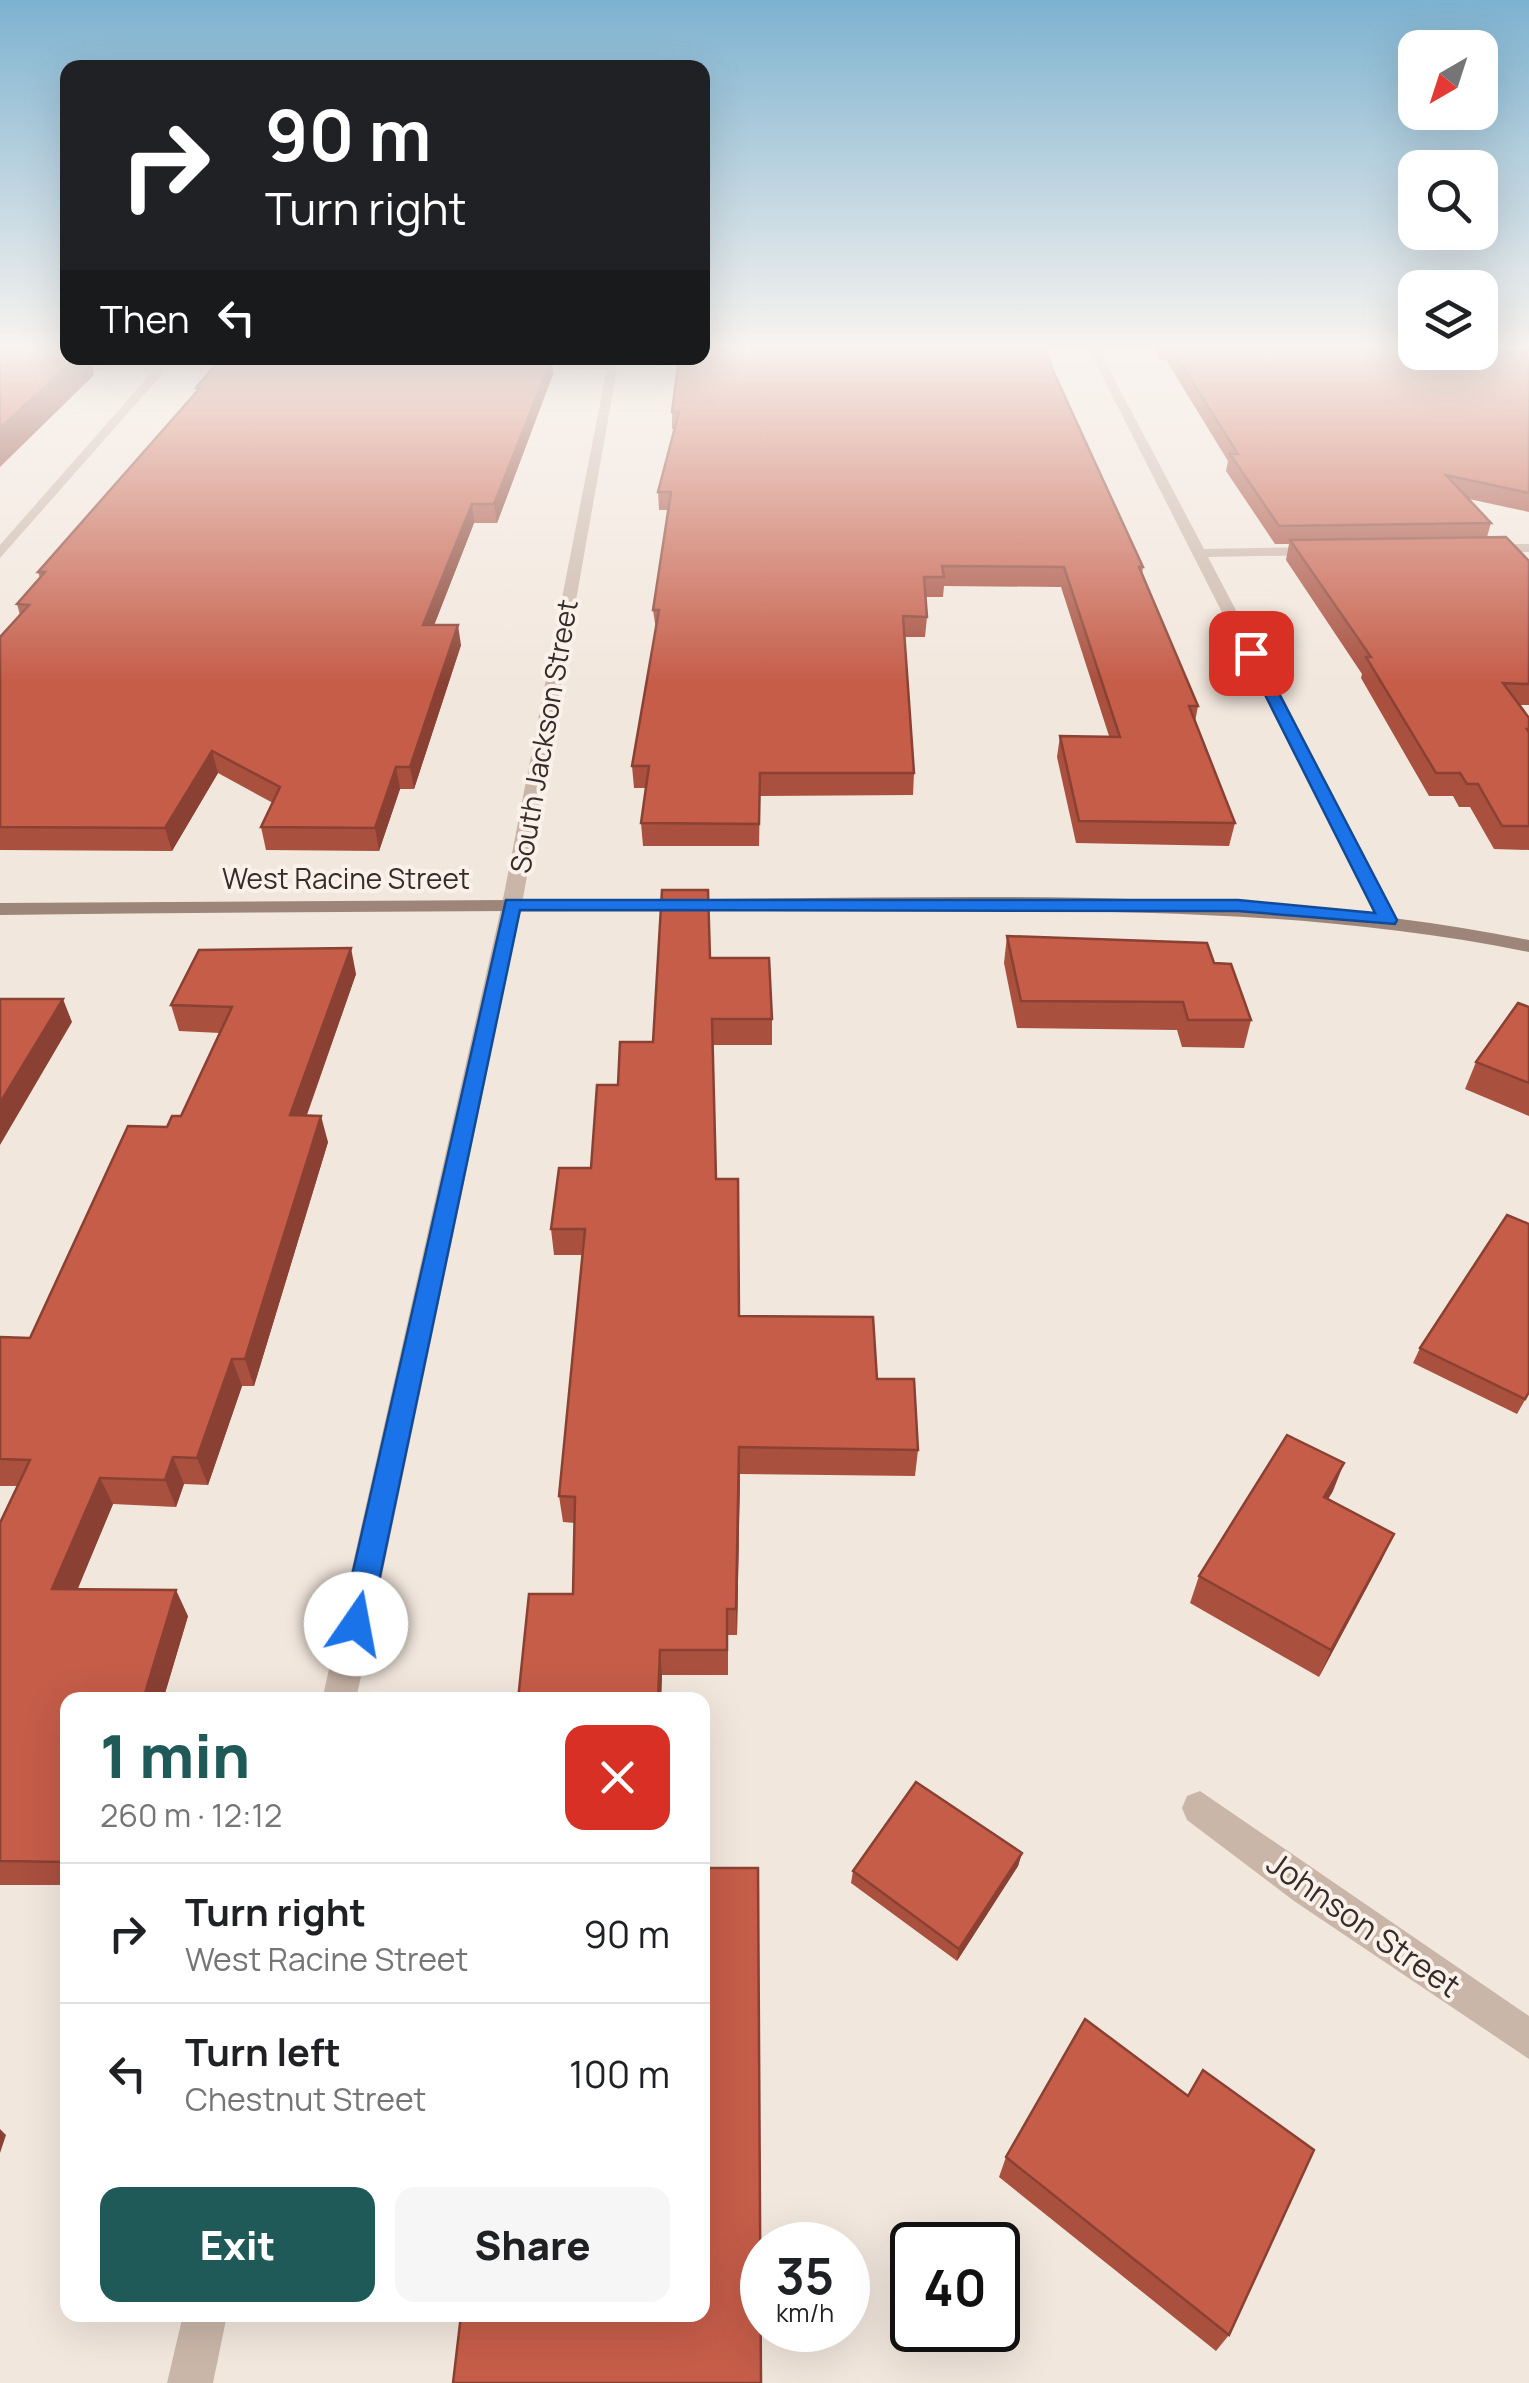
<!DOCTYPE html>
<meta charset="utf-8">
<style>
:root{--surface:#fff;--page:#f6f6f6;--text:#202124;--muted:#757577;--line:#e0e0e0;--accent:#1f5958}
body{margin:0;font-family:Manrope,sans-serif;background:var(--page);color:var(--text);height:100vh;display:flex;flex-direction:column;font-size:38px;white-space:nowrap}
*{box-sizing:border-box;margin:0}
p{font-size:32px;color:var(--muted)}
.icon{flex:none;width:55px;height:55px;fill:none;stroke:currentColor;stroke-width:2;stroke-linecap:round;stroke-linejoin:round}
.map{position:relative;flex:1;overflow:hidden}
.drawer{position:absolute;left:60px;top:1692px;width:650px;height:630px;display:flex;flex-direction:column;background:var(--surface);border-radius:20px;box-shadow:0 10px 40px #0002}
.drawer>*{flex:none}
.hud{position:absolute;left:60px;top:60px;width:650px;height:305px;border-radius:20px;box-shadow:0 10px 40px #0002;background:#202124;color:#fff;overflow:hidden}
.needle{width:65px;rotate:219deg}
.buttons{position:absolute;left:1398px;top:30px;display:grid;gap:20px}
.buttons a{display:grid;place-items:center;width:100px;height:100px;border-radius:20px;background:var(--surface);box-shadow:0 10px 40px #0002;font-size:50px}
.speed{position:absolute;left:740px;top:2222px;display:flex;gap:20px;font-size:50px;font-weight:700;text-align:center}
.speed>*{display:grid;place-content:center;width:130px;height:130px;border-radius:50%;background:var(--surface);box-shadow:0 10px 40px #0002;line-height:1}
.speed small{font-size:25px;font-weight:400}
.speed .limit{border:5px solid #111;border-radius:15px;background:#fff;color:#111}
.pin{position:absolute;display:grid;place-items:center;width:85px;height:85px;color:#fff;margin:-42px;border-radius:20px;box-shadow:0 5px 15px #0006}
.me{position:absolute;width:110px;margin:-55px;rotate:12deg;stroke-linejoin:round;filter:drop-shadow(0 0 8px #0008)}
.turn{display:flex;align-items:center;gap:35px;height:210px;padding:0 40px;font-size:45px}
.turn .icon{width:130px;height:130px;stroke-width:2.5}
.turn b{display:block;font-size:70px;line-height:85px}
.then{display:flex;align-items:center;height:95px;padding:0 40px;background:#0003;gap:20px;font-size:38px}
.round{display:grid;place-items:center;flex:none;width:105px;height:105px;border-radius:20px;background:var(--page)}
.overview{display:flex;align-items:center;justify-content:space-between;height:170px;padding:0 40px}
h1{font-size:60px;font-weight:800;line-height:75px;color:var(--accent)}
.primary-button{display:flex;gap:20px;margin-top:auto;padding:20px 40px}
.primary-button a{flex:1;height:115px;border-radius:20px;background:var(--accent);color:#fff;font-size:40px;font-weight:800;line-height:115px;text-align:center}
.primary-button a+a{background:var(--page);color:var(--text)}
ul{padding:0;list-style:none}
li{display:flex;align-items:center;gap:30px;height:140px;padding:0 40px;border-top:2px solid var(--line)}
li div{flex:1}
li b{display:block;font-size:38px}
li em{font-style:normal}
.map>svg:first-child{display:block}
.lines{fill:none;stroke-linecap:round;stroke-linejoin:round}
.minor{fill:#cab6a9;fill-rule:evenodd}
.tertiary{fill:#cab6a9;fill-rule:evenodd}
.secondary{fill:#9e857a;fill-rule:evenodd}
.wall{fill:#a9503f}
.shaded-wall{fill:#8a4133}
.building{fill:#c55d49;stroke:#8a4133;stroke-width:2.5}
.route{fill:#1a73e8;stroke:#114b97;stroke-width:2.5}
.labels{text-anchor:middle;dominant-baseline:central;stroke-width:8;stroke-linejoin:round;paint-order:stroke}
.street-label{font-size:28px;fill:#382c29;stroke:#faf1ea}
.near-street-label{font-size:32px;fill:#382c29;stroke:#faf1ea}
</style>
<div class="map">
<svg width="1529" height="2383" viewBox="0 0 1529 2383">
<rect width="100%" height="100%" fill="#f2e7dd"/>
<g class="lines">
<path class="minor" d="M1088 348H1098L1204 549 1320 547 1327 551 1320 555 1208 557 1398 920 1395 924H1381L1378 920Z
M167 359 171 364H245L251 367 245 370 165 371 0 558V545L153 371H0V365L159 364Z
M520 364H611L617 367 611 370 516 369Z
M1529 544V552H1485L1478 548 1485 544Z
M1200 1791 1529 2016V2059L1294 1901 1187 1820 1182 1808 1187 1796Z"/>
<path class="tertiary" d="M609 358H619L522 904 356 1700H322L502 904Z
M183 2315H227L213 2383H167Z"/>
<path class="secondary" d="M658 899C949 899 1243 883 1529 940V952C1301 906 1078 911 847 911 565 910 282 912 0 915V903Z"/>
</g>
<path class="wall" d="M1154 348H1415L1480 352V348H1529V512L1469 499 1491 523 1487 537 1529 561V705H1519L1529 718V850L1494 849 1470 807H1459L1453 796H1429L1361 678 1362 674 1286 560 1289 544H1275L1226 471 1228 461 1166 360H1161Z
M68 358H112L109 361H91L94 375Z
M235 358H559L558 360H552L553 374 497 523H474L434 625 461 645 414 789H400L379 851 266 850 261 827 273 803 218 773 172 851 0 850V637L20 615 17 604 40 578 38 572 197 392 196 388Z
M1054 373 1143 567 1142 574 1198 706 1195 722 1235 823 1229 846 1076 843 1057 757 1060 736H1109L1061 587 944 586 943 597H925L927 617 925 637H904L914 773 913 795 760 796 759 846H643L641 823 646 788H634L632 766 656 630 653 610 668 510H659L658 492 674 429H672V412Z
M1007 936 1214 963 1251 1020 1244 1048 1182 1047 1177 1030 1017 1028 1004 963Z
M710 958 772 1019V1045H713L716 1179 739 1316 877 1379 918 1450 915 1476 740 1474 737 1635H728V1675H662L661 1700H518L573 1594 575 1523 563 1522 559 1496 582 1255H554L551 1229 591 1168 618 1085 653 1042Z
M356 974 307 1115 328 1142 254 1386H242L208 1485 184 1484 176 1507 113 1504 77 1589 188 1616 163 1700H68V1885H0V1523L17 1486H0V1337L30 1338 167 1127 181 1116 220 1033 179 1031 171 1005Z
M1529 1007V1116L1465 1089 1476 1062Z
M1420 1348 1529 1393 1517 1414 1413 1363Z
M1333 1491 1328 1499 1394 1534 1381 1561 1319 1677 1190 1603 1199 1576Z
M1022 1853 1018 1866 957 1961 851 1883 853 1871Z
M1006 2157 1229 2335 1216 2351 999 2177Z"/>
<path class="shaded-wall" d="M76 358H90L94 375 0 467V428Z
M552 358 553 374 497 523 494 504Z
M472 504 474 523 426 646 423 625Z
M458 625 461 645 414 789 410 767Z
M212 751 218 773 172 851 165 828Z
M396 767 400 789 379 851 375 828Z
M351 948 356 974 297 1142 290 1115Z
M63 999 72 1022 0 1145V1103Z
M321 1116 328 1142 254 1386 245 1359Z
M232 1359 242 1386 208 1485 197 1458Z
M739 1447 740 1474 737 1635 736 1609Z
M173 1457 184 1484 176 1507 165 1480Z
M1344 1463 1333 1491 1312 1525 1324 1497Z
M100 1478 113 1504 67 1615 52 1589Z
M1394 1534 1381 1561 1319 1677 1331 1650Z
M176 1590 188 1616 163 1700H143Z
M660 1650 662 1675 661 1700H658Z
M1022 1853 1018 1866 957 1961 959 1949Z
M0 2129 6 2135 0 2153Z"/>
<path class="building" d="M0 348H68V358H76L0 428Z
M702 348H1045L1054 373 1143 567H1139L1198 706H1189L1235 823 1079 821 1060 736 1120 737 1064 567 942 566 944 577H924L927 617 903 616 914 773H760L759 824 641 823 649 766H632L659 610H653L671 492H658L679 412H672L679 358H702Z
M1171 348H1415V352H1480V350L1529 360V493L1446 475 1491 523 1279 526 1230 454H1238Z
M221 358H552L494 504H472L423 625H458L410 767H396L375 828 261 827 280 787 212 751 165 828 0 827V637L29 605 17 604 45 572H38L200 388H196Z
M1506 537 1529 561V684L1503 683 1529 718V729H1527L1529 732V826H1502L1478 784H1467L1460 773H1436L1366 657H1371L1290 540Z
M662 890H708L710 958H769L772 1019H712L716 1179H738L739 1316 873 1317 877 1379H914L918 1450 739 1447 736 1609H727V1650H660L658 1700H518L529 1594H573L575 1497 559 1496 585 1229H551L559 1168H591L597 1085H618L620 1042H653Z
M1007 936 1207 943 1214 963 1231 964 1251 1020H1188L1183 1002 1021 1001Z
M351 948 290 1115 321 1116 245 1359H232L197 1458 173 1457 165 1480 100 1478 52 1589 176 1590 143 1700H68V1862L0 1861V1523L30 1460 0 1459V1337L30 1338 128 1126 167 1127 172 1116H181L232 1007 171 1005 199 950Z
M0 999H63L0 1103Z
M1518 1003 1529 1007V1083L1476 1062Z
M1507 1215 1529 1224V1392L1525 1399 1420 1348Z
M1287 1435 1344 1463 1324 1497 1394 1534 1331 1650 1199 1576Z
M916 1782 1022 1853 959 1949 853 1871Z
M702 1868H758L761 2383H453L461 2315H702Z
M1085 2019 1188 2096 1203 2070 1314 2150 1229 2335 1006 2157Z"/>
<linearGradient id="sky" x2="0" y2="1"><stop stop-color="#7db2d0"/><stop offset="0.51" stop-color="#f9f4f0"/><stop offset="1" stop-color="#f9f4f0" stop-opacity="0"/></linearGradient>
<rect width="1529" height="682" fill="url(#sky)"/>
<path class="route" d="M1251 649 1258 653 1397 920 1395 924 1238 911 520 910 370 1624 366 1633 356 1637 345 1633 341 1624 506 900H1238L1375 913 1244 653Z"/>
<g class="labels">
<g class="street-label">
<text transform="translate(543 736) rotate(-80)">South Jackson Street</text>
<text x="346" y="878">West Racine Street</text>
</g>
<g class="near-street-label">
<text transform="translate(1364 1924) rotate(35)">Johnson Street</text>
</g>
</g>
</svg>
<div class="buttons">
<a><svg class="needle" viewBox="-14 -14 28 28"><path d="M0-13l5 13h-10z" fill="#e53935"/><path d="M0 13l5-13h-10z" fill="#757577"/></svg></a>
<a><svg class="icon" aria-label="search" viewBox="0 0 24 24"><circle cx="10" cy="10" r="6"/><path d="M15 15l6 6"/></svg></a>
<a><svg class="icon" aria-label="layers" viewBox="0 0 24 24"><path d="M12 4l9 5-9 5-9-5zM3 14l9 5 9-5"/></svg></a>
</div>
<div class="speed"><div>35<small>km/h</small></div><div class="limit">40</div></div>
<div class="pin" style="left:1251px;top:653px;background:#d93025"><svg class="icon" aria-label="arrive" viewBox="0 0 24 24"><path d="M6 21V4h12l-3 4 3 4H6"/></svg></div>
<svg class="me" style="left:356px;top:1624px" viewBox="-20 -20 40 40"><circle r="19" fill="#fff"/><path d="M0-13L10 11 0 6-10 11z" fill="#1a73e8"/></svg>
<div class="hud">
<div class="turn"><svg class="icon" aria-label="right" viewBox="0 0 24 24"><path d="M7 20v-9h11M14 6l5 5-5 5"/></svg><div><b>90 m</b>Turn right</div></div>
<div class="then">Then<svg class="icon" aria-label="left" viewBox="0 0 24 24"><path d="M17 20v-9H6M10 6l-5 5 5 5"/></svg></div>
</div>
<section class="drawer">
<div class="overview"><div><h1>1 min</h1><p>260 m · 12:12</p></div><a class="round" style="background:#d93025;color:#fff"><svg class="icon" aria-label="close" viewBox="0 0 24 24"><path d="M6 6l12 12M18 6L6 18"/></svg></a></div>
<ul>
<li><svg class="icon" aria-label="right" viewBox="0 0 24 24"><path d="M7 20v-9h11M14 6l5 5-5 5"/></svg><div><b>Turn right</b><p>West Racine Street</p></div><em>90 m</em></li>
<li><svg class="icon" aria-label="left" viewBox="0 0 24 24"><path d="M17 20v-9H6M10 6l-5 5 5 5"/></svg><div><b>Turn left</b><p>Chestnut Street</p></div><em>100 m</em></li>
</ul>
<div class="primary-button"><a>Exit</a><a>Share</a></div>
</section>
</div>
